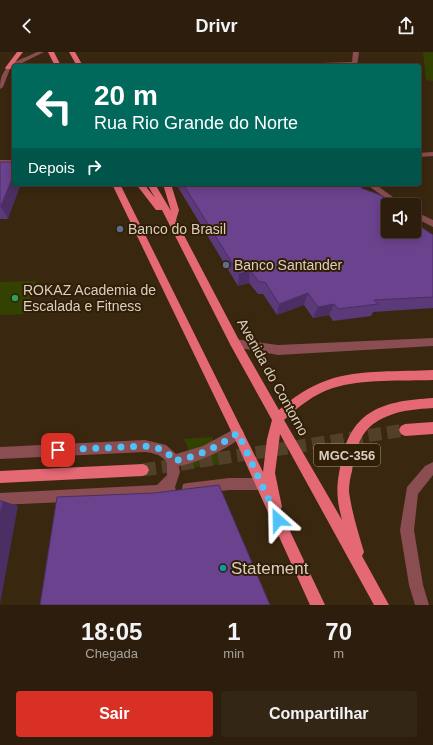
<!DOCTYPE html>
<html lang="pt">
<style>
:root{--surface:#2c1d0c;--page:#342615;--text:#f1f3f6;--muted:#a6a29d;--line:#483b2d;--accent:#d93025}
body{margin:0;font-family:Arial,sans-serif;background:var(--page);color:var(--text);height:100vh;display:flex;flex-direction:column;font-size:15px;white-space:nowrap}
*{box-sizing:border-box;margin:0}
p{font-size:13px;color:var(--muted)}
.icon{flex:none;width:22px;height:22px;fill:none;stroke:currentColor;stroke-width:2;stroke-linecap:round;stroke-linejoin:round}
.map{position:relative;height:553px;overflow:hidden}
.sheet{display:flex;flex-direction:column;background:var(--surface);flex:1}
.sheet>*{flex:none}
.banner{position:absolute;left:12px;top:12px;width:409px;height:122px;border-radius:4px;box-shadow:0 2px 10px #0003,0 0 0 1px var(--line);background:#00695c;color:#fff;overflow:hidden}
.tools{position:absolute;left:381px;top:146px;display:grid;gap:8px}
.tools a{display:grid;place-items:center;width:40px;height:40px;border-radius:4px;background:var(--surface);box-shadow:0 2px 10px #0003,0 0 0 1px var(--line);font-size:20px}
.pin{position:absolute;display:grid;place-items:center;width:34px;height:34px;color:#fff;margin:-17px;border-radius:8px;box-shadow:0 2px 6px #0006}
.me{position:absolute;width:44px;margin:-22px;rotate:335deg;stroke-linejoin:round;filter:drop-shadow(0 0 3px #0008)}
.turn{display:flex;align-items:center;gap:14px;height:84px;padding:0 16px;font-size:18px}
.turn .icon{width:52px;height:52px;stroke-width:2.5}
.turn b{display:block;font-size:28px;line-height:34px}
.then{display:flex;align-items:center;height:38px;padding:0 16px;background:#0003;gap:8px;font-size:15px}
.eta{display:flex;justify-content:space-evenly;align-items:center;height:68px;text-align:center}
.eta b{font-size:24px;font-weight:800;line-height:28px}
.action{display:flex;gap:8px;margin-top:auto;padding:8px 16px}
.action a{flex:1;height:46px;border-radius:4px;background:var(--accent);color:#fff;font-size:16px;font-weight:800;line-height:46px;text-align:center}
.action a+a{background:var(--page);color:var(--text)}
header{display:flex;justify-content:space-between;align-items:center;height:52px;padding:0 16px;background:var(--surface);font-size:18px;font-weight:800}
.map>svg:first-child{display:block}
.green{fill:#334200}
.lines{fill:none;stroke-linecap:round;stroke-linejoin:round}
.primary-tunnel{stroke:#52402b;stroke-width:13;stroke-dasharray:13 6;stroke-linecap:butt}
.minor{fill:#8a4d51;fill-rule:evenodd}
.tertiary{fill:#8a4d51;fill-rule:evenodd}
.primary{fill:#e56875;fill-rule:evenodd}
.wall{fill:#5c3979}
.shaded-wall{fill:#4b2e63}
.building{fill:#6b428d;stroke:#4b2e63}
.route{stroke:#4fc3f7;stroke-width:7;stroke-dasharray:0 12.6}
.service-dot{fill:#5c6f8a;stroke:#301e06;stroke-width:1.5}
.leisure-dot{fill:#2e9e5b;stroke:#301e06;stroke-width:1.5}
.culture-dot{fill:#0f9aa8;stroke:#301e06;stroke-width:1.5}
.labels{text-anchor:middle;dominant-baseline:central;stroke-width:4;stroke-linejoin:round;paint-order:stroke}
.shield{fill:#301e06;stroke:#a89a89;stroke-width:1}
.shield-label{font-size:13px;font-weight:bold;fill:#dbcfc1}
.poi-label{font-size:14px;fill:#dbcfc1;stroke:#301e06;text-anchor:start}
.street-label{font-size:14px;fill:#dbcfc1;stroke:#301e06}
.near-poi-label{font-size:17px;fill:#dbcfc1;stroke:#301e06;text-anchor:start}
</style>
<header><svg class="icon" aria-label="back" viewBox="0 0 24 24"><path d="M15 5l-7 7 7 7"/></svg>Drivr<svg class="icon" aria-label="share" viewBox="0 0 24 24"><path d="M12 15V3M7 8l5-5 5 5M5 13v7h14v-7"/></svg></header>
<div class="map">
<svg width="433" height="553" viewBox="0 0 433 553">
<rect width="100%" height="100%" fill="#3a2710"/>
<path class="green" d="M423 0H433V29L426 28Z
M36 229 25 262 0 263V230Z
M212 385 223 412 186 416C190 407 190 395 183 387Z"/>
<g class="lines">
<path class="primary-tunnel" d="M143 418 405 378"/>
<path class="minor" d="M353 0H359L357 14H287L290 12 352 10Z
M366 132H375L404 153H395Z
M414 159 433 168V175L414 165Z
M238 375 242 377 244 381C239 393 184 418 171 414 168 413 167 411 165 408 159 402 153 401 145 400L0 407V395L145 388 166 393 176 402 203 394Z"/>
<path class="tertiary" d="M37 0H44L10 17 3 35 0 37C0 11 17 10 37 0Z
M433 100V104L419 105V101Z
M0 108H14V112H0Z
M433 286V294L278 303 235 295 231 294 230 291 231 288 235 287 278 293Z
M173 403 177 405 180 420 175 435 176 439 175 444 170 445 0 453V441L157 433 167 423V409L169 405Z
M433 410V423L418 442 414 478 423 533 429 553H415L409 533 400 478 407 435 425 414Z
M229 426H261L265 428 267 432 265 436 261 438H229L188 443 183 442 182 437 183 432 188 431Z"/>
<path class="primary" d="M17 0H23L10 17H6L5 16Z
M48 0H54L61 14H55Z
M69 0H75L83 14H77Z
M112 132H120L263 420 267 387 272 368 231 294 162 158H156L136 132H144L155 146 147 132H155L171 159 163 132H171L179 158 176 168 239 288 279 358C293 345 310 334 328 328 358 317 402 320 433 318V328C403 329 361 327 333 336 314 342 298 355 284 368L342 468C336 445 336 434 341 411 351 357 384 349 433 346V356C418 357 402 358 388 364 361 374 356 394 352 419 350 426 349 433 349 440 352 461 358 480 364 500L362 504 389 553H374L280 382 275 421 282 455 280 458 325 553H310L234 385Z
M433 370V382L405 384 401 382 399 378 401 374 405 372Z
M143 412 147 414 149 418 147 422 143 424 0 431V419Z"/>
</g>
<path class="wall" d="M0 110 8 167H0Z
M176 132H363L362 136 419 162 414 171 433 183V256L373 260 371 264 333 269 329 263 313 266 304 253 277 263 263 242H258L249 231 238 234Z"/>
<path class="shaded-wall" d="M14 122V132H21L8 167 1 154Z
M419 162 414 171V168Z
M250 218 249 231 238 234 239 222Z
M308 241 304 253 277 263 279 252Z
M334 252 329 263 313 266 318 255Z
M3 449 18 454 0 552V465Z"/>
<path class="building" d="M0 110H14V122L1 154 0 155Z
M183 132H363L361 136 380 143 400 153H388V179H414V170L433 183V245L374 248 378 252 338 257 334 252 318 255 308 241 279 252 265 230H259L250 218 239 222Z
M414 160 419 162 414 168Z
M219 433 270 553H40L57 445 154 441Z
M0 449H3L0 465Z"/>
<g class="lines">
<path class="route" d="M58 398 145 394 161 397 168 401 173 409C198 405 217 395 238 381L278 468"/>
</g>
<g class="service-dot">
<circle cx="120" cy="177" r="4"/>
<circle cx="226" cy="213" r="4"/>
</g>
<circle class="leisure-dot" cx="15" cy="246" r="4"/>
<circle class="culture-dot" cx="223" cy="516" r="4"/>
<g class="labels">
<rect class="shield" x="314" y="392" width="66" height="22" rx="3"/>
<g class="shield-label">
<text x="347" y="403">MGC-356</text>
</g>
<g class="poi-label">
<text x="128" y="177">Banco do Brasil</text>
<text x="234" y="213">Banco Santander</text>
<text x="23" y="238">ROKAZ Academia de<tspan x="23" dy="16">Escalada e Fitness</tspan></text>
</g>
<g class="street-label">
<text transform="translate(273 325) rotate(61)">Avenida do Contorno</text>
</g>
<g class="near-poi-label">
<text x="231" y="516">Statement</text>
</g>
</g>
</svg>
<div class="tools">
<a><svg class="icon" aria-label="sound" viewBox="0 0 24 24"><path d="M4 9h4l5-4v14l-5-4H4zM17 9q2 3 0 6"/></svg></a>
</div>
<div class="pin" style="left:58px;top:398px;background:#d93025"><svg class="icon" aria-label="arrive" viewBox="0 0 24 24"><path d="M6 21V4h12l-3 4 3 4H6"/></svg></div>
<svg class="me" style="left:278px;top:468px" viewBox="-20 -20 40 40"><path d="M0-17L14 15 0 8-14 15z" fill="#4fc3f7" stroke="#fff" stroke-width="4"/></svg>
<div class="banner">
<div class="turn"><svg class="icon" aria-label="left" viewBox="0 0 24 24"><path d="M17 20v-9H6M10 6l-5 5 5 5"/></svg><div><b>20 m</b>Rua Rio Grande do Norte</div></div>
<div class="then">Depois<svg class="icon" aria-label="right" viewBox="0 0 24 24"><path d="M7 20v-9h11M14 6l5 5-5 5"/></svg></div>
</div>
</div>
<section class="sheet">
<div class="eta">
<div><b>18:05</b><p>Chegada</p></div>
<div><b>1</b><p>min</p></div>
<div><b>70</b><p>m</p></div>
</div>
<div class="action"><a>Sair</a><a>Compartilhar</a></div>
</section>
